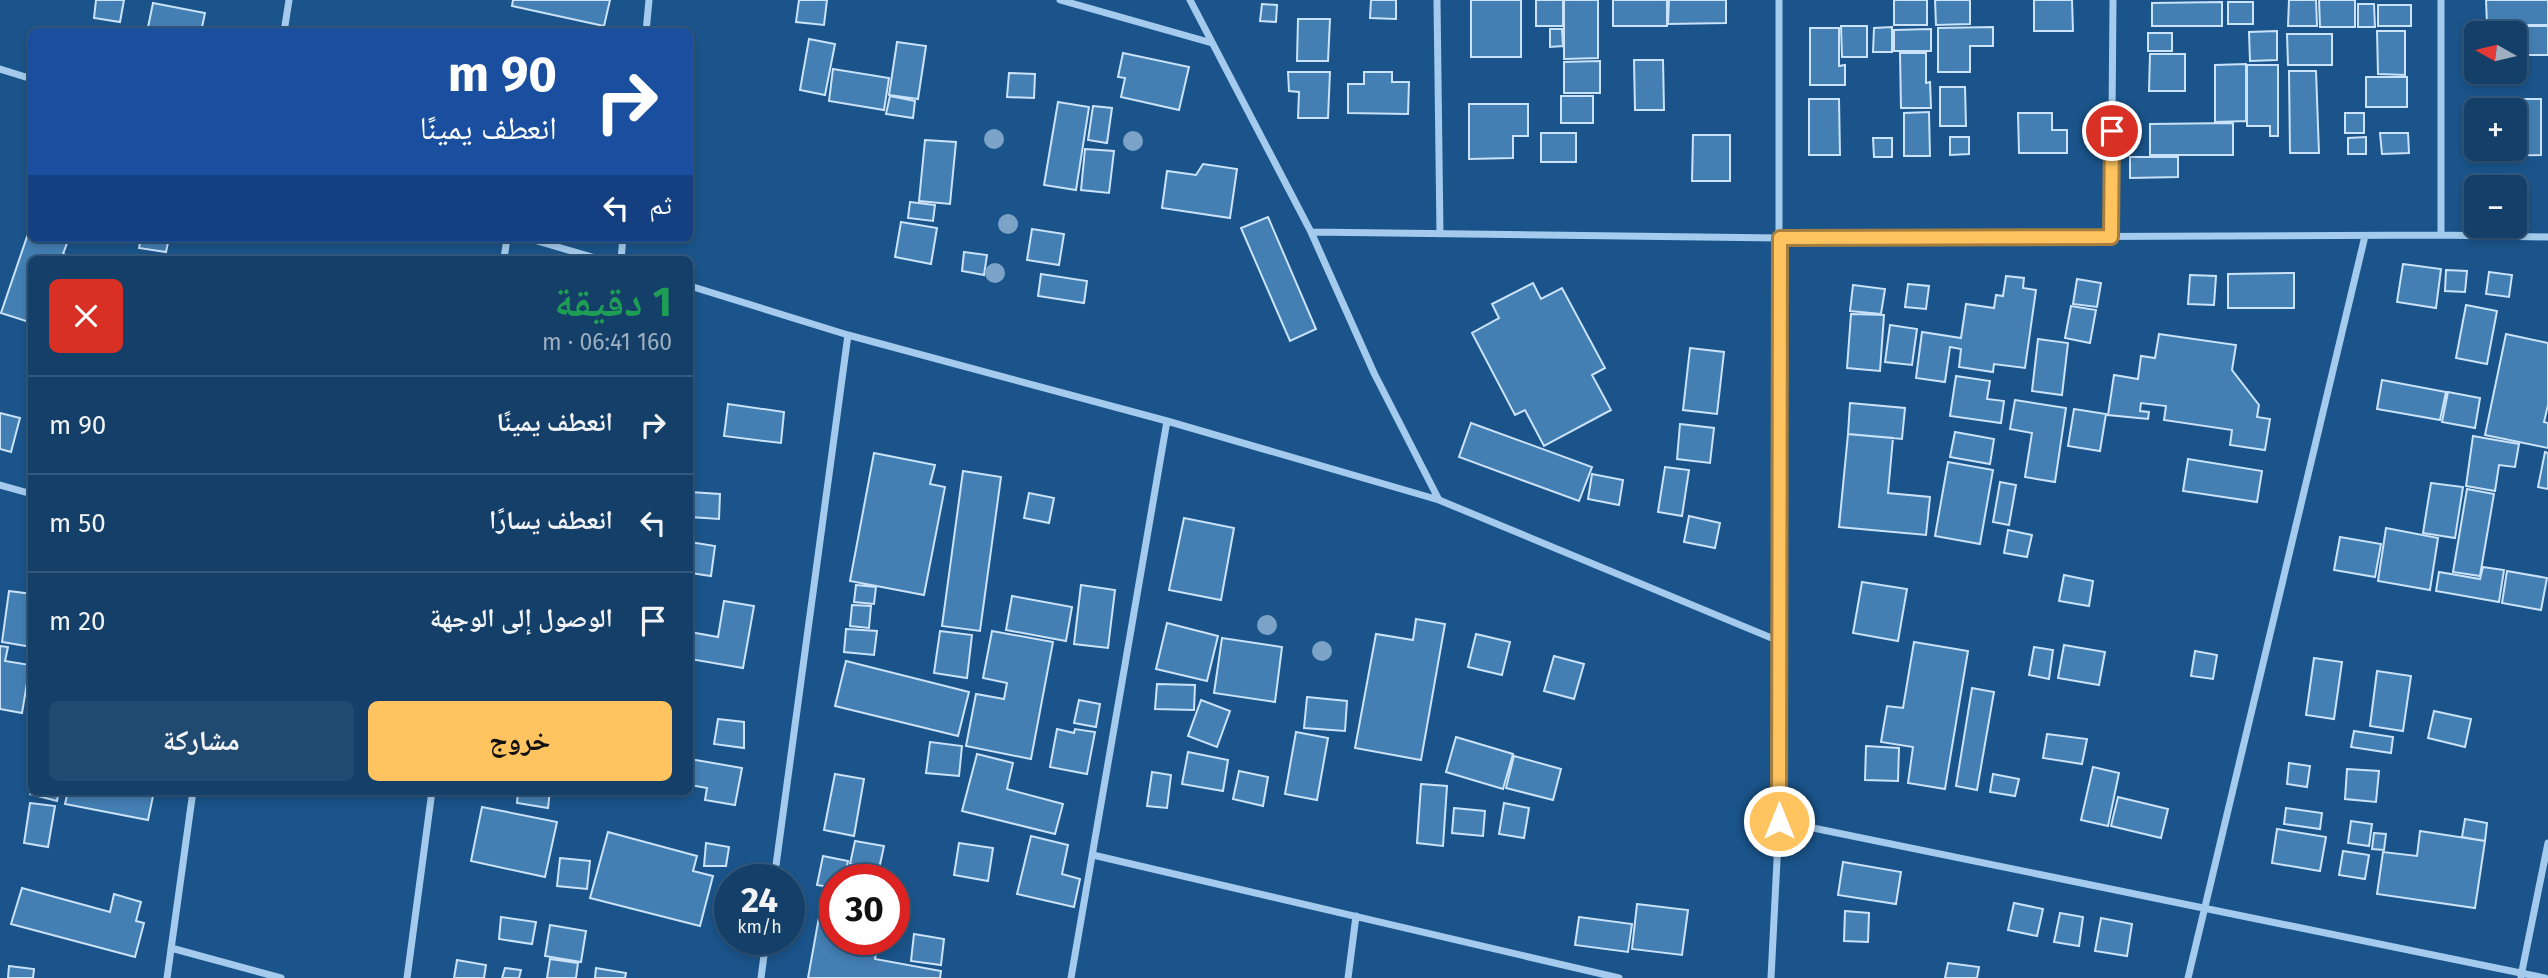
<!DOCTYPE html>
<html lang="ar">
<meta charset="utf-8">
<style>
:root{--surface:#143f68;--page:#214a71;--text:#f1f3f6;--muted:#9dafc0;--line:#33587c;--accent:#ffc460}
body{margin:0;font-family:"Fira Sans","Noto Naskh Arabic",sans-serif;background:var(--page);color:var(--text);direction:rtl;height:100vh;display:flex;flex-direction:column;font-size:26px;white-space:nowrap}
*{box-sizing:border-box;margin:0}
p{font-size:23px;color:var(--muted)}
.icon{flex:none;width:38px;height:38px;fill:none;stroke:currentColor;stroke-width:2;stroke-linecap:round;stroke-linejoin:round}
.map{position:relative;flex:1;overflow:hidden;direction:ltr}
.panel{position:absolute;left:28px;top:256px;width:665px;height:539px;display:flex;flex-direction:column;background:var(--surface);border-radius:10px;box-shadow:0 4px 10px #0003,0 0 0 2px var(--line);direction:rtl}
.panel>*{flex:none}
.banner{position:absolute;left:28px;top:28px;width:665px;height:214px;border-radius:10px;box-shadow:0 4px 10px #0003,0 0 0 2px var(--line);direction:rtl;background:#1a4fa0;color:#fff;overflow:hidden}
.needle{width:46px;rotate:278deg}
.fabs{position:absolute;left:2464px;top:21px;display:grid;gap:14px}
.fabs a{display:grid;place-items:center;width:63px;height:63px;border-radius:10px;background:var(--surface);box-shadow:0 4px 10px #0003,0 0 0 2px var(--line);font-size:35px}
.speed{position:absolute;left:714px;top:864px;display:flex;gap:14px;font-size:35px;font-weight:700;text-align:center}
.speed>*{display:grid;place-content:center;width:91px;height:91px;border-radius:50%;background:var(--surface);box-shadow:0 4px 10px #0003,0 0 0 2px var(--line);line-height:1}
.speed small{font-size:18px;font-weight:400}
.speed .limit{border:10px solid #d22;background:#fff;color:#111}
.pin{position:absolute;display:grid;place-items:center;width:60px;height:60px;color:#fff;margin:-30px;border:4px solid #fff;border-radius:50%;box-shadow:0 2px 7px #0007}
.me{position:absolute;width:77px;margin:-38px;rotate:0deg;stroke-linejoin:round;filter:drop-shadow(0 0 5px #0008)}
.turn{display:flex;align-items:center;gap:24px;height:147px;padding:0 21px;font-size:32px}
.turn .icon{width:91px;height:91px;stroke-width:2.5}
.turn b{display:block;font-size:49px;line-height:60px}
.then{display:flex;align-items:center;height:66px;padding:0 21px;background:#0003;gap:14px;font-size:26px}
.round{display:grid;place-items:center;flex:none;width:74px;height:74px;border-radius:10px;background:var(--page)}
.overview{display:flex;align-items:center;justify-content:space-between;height:119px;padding:0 21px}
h1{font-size:42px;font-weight:700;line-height:52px;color:#1e9e55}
.primary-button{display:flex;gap:14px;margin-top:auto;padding:14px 21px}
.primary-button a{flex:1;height:80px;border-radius:10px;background:var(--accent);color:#111;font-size:28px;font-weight:700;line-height:80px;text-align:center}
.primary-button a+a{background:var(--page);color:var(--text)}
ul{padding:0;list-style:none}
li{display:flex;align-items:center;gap:21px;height:98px;padding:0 21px;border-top:2px solid var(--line)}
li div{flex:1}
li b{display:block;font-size:26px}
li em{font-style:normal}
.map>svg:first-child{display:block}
.building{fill:#437fb3;stroke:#cae3fa;stroke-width:2}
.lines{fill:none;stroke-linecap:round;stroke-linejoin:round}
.minor{stroke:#a4cbed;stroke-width:7}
.tree{fill:#7ba3c8}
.route-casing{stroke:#a67f3e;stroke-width:18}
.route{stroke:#ffc460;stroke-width:12}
</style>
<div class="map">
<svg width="2548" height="978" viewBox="0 0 2548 978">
<rect width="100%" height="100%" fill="#1a548a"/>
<path class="building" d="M96 0H124L120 22 94 18Z
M513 0H610L604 26 512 6Z
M799 0H827L824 25 796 22Z
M1371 0H1396V19L1370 18Z
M1471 0H1521V57H1471Z
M1536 0H1563V26H1536Z
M1564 0H1598V58L1564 59Z
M1613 0H1667V26H1613Z
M1669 0H1726V23L1668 24Z
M1894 0H1927V25H1894Z
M1935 0H1970V24L1936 25Z
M2034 0H2072L2073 31H2034Z
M2289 0H2316L2317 26H2288Z
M2319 0H2355V27H2320Z
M2486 0H2548V25H2487Z
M2222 2V26H2152V3Z
M2228 2H2253V24H2228Z
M153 3 205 13 201 32H147Z
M1262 4 1277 5 1276 22 1260 21Z
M2358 4H2374L2375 27H2358Z
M2378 5H2411V26H2378Z
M1298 19H1330L1328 61H1297Z
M1841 26H1867V57H1842Z
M2485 26H2548V55H2515V33H2485Z
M1892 27V52H1873L1874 28Z
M1993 27V46H1970V72H1938V28Z
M1810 28H1839V66L1845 65V85H1810Z
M1550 29H1562L1563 46 1550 47Z
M1931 29V51H1894V30Z
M2277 31V60L2250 61 2249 32Z
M2377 31H2405V75L2378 74Z
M2148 33H2172V51H2148Z
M2287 34H2332V65H2288Z
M809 39 835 44 825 95 800 90Z
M897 42 926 46 918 99 889 95Z
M1123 53 1189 67 1179 110 1121 97 1125 78 1118 77Z
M1900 53H1926V83L1930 82 1931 108H1901Z
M2150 54H2185V91H2149Z
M1634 60H1663L1664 110H1635Z
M1600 61V93H1564V62Z
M2246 64V121L2215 122V65Z
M2247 65H2278V136H2270V126H2247Z
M833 69 889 78 884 110 829 101Z
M2289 71H2316L2319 153H2290Z
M1288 72H1330L1328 118H1298L1299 92 1289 91Z
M1364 72H1392V82H1409L1408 114 1348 113V84H1364Z
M1009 73 1035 74 1034 98 1007 97Z
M2366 77H2407V107H2366Z
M1940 87H1965L1966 126H1940Z
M890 96 915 101 913 118 886 114Z
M1561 96H1593V123H1561Z
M1809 99H1839L1840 155H1809Z
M2485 99H2541V155L2486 156V149H2515V110H2485Z
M1058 102 1089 107 1076 190 1044 185Z
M1469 104H1528V136H1513V158L1469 159Z
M1093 106 1112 108 1107 143 1088 140Z
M1929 112 1930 156H1904V113Z
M2018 113H2052V130H2067V153H2019Z
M2345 113H2364V133H2345Z
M2233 123V155H2150V124Z
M1541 133H1576V162H1541Z
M2380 133H2408L2409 153 2382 154Z
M1693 135H1730V181H1692Z
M1950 137H1969V154L1950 155Z
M2366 137V154H2348V138Z
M1873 138H1892V157H1874Z
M925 140 956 142 950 204 919 201Z
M1085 149 1114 151 1109 193 1081 190Z
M2130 157H2178V177L2130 178Z
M1203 164 1237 169 1230 218 1162 208 1167 171 1196 175Z
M910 202 935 205 933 221 908 218Z
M1268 217 1316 329 1290 341 1241 228Z
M32 222V238H69L63 254 75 258 32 259V323L1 313Z
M901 222 937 228 931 264 895 257Z
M1032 229 1064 234 1059 265 1027 260Z
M141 238H169L166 252 139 248Z
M964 252 987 255 984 275 962 271Z
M2403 264 2441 269 2436 308 2397 302Z
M2446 270 2467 271 2465 292 2445 291Z
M2489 272 2512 275 2509 297 2486 294Z
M2294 273V308H2228V274Z
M1041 274 1087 281 1084 303 1038 296Z
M2190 275 2216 276 2214 305 2188 304Z
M2006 276 2024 278 2023 288 2036 290 2025 368 1994 364 1993 372 1959 367 1961 349 1950 347 1945 382 1916 378 1922 332 1961 338 1966 304 1994 308 1996 295 2003 296Z
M2077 279 2101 283 2097 307 2073 304Z
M1533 283 1541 299 1562 288 1605 368 1592 375 1611 410 1544 446 1525 410 1515 415 1472 333 1499 318 1492 304Z
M1908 284 1929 286 1926 309 1905 307Z
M1853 285 1885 289 1881 314 1850 311Z
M2466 305 2497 311 2487 364 2456 358Z
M2071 306 2096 310 2090 343 2065 338Z
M1851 314 1884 315 1880 371 1847 368Z
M1890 325 1917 329 1912 365 1885 362Z
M2159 334 2236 345 2232 370 2259 405 2257 417 2270 419 2265 450 2230 445 2232 430 2164 420 2166 406 2141 403 2140 411 2149 412 2148 419 2108 415 2114 375 2138 379 2141 356 2155 358Z
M2506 334 2548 343V405L2544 422 2548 423V448L2485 435Z
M2038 339 2068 343 2062 395 2032 391Z
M1690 348 1724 352 1717 414 1683 410Z
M1956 376 1990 381 1987 399 2004 401 2001 423 1950 416Z
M2382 380 2446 392 2440 420 2377 409Z
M2448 392 2480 398 2475 428 2442 422Z
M2015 400 2066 408 2055 482 2025 477 2032 433 2010 429Z
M1850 403 1905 408 1902 439 1848 434Z
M728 404 784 412 781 443 724 436Z
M2074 409 2106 414 2100 451 2068 446Z
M0 413 20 418 11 452 0 449Z
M1471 423 1592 467 1579 501 1459 457Z
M1680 424 1714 428 1710 463 1677 459Z
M1955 432 1994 439 1990 464 1950 457Z
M1848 434 1893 438 1888 493 1930 497 1926 535 1839 527Z
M2473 436 2519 444 2515 467 2499 465 2495 491 2466 486Z
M2545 452 2548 453V489L2538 487Z
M874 453 935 465 930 484 945 487 924 595 850 581Z
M2188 459 2262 471 2257 502 2183 491Z
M1948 462 1993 470 1980 544 1935 536Z
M1665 467 1689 470 1682 516 1658 512Z
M963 471 1001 477 980 631 942 626Z
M1592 474 1623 480 1619 505 1588 499Z
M2000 482 2016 485 2009 525 1993 522Z
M2431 483 2463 487 2455 538 2423 533Z
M2467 489 2494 494 2480 576 2453 572Z
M690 492 720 494 719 519 690 517Z
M1029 493 1054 498 1049 523 1024 518Z
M1689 516 1720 523 1715 548 1684 542Z
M1184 518 1234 528 1221 600 1169 590Z
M2386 528 2438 538 2430 590 2378 581Z
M2008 530 2032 535 2027 557 2004 553Z
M2340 537 2381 544 2375 577 2334 570Z
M690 542 715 546 711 576 690 573Z
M2483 567 2504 570 2499 602 2436 591 2439 572 2480 579Z
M2507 571 2547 578 2541 610 2502 603Z
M2064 575 2093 581 2089 606 2059 601Z
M1862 582 1907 589 1898 641 1853 633Z
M856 585 876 587 874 604 854 602Z
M1081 585 1115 590 1108 648 1074 644Z
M9 591 32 594V647L2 642Z
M1012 596 1072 607 1066 641 1006 630Z
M724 601 754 606 743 668 690 659V632L718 637Z
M852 605 871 606 869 628 850 626Z
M1416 619 1445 624 1421 760 1355 748 1376 634 1413 640Z
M1167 623 1218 636 1207 681 1156 669Z
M846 629 877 631 874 655 844 652Z
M940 631 972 635 967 678 934 673Z
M992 631 1053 642 1031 759 966 746 976 694 1004 699 1007 683 983 678Z
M1476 634 1510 642 1502 675 1468 667Z
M1222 638 1282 647 1275 702 1214 693Z
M1914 642 1968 651 1945 789 1908 783 1913 747 1881 742 1887 706 1903 708Z
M2064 645 2105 652 2099 685 2058 678Z
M0 646 8 647 5 661 30 665 22 713 0 709Z
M2034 647 2053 650 2049 679 2029 675Z
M2195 651 2217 655 2213 679 2191 676Z
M1554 656 1584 664 1574 699 1544 691Z
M2314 658 2342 662 2334 719 2306 715Z
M846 661 969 692 958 736 835 706Z
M2377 671 2411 676 2403 731 2370 726Z
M1157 684 1195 685 1194 710 1155 709Z
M1972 688 1994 692 1977 790 1956 786Z
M1307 697 1347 701 1345 731 1304 728Z
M1079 700 1100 704 1096 727 1074 723Z
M1201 700 1230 711 1217 747 1188 736Z
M2434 711 2471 719 2465 747 2428 738Z
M718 719 744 722V748L714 744Z
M1057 729 1074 733 1075 729 1095 732 1087 774 1050 767Z
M2354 731 2393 737 2391 753 2351 747Z
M1296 732 1328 738 1317 800 1285 794Z
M2047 734 2087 739 2082 764 2043 758Z
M1456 737 1513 754 1503 789 1446 772Z
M930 742 962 746 959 776 926 773Z
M1866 746 1899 748 1898 781 1865 780Z
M1188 752 1228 760 1223 791 1182 784Z
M977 754 1013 763 1007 789 1063 804 1055 834 962 811Z
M1514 756 1561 769 1553 800 1506 788Z
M690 759 742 768 735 805 705 800 707 788 690 785Z
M2289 763 2310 766 2307 787 2287 784Z
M2093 767 2119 773 2108 826 2081 820Z
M2347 769 2379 771 2376 802 2345 799Z
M1239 771 1268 777 1263 806 1233 799Z
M1152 772 1171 775 1167 808 1147 806Z
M835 774 864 779 854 836 824 830Z
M1993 774 2019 779 2015 796 1990 792Z
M1421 784 1447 786 1443 846 1417 843Z
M32 787V791H59L57 801 30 794Z
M68 791H154L148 820 65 804Z
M518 791H550L548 808 517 803Z
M2118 797 2168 809 2161 838 2111 826Z
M30 803 55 806 48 847 24 843Z
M1504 803 1529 808 1524 838 1499 834Z
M482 807 557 822 545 877 471 861Z
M1454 808 1485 811 1483 836 1452 833Z
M2286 808 2322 813 2320 829 2284 824Z
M2465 819 2487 823 2485 841 2462 837Z
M2351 821 2372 824 2369 846 2348 843Z
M2277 829 2326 837 2320 871 2272 863Z
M2420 831 2485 841 2475 908 2377 894 2383 852 2417 856Z
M608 832 697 856 693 871 713 876 700 926 590 898Z
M2374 833 2386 834 2384 850 2372 849Z
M1031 836 1068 845 1062 874 1080 879 1074 907 1017 894Z
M855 841 884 846 879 869 850 864Z
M706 843 729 847 726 866H704Z
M959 843 993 848 988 881 954 875Z
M2343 851 2369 855 2365 879 2339 875Z
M823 856 848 861 844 880H835V888L817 885Z
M560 858 590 861 587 889 557 886Z
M1843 862 1901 872 1896 904 1838 895Z
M22 888 110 912 114 894 141 902 136 921 144 923 135 957 11 924Z
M2014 903 2043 909 2037 936 2008 930Z
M1637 904 1688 910 1682 955 1632 949Z
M821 906 835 909V940H878L875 959 941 971 940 978H808Z
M1845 911 1869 913 1868 942 1844 941Z
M2060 913 2083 917 2079 946 2054 942Z
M501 917 536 922 532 944 499 939Z
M1579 917 1632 924 1628 952 1575 945Z
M2101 918 2132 924 2127 956 2095 951Z
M550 925 586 931 581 962 545 956Z
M914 934 944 939 941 965 911 961Z
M550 959 578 963 576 978H547Z
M457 960 486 965 484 978H454Z
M1948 963 1979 967 1977 978H1945Z
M9 966 34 969 33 978H8Z
M505 968 521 970 519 978H502Z
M596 968 626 973 625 978H595Z"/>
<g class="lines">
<path class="minor" d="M1060 0 1212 43
M1190 0 1311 232 1374 373 1439 500
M1437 0 1440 234
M2441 0V235
M284 32 289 0
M646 32 649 0
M0 69 32 79
M1311 232 1780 238 2441 235 2548 237
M2111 237 2113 0
M527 238 599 259
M504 259 507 238
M621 259 623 238
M690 286 848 335 1167 421 1439 500 1779 641
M0 485 32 494
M1779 821 2545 978
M1093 855 1619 978
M774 880 848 335
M171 948 281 978
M2521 976 2548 843
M167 978 193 791
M407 978 432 791
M761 978 766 940
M1071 978 1167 421
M1348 978 1356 916
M1771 978 1779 821V0
M2188 978 2365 236"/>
</g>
<g class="tree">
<circle cx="994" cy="139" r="10"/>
<circle cx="1133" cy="141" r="10"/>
<circle cx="1008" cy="224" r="10"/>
<circle cx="995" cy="273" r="10"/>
<circle cx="1267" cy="625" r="10"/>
<circle cx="1322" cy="651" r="10"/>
</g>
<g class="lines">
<g class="route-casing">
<path id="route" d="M1779 821 1780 238 2111 237 2112 131"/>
</g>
<use href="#route" class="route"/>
</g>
</svg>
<div class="fabs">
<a><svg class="needle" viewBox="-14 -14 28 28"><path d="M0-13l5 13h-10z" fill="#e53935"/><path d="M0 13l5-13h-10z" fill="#9dafc0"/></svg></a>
<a>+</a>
<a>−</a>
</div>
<div class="speed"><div>24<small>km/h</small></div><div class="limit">30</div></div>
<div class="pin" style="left:2112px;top:131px;background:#d93025"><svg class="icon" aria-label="arrive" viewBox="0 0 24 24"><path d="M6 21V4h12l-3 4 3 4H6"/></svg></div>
<svg class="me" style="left:1779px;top:821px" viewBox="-20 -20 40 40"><circle r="17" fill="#ffc460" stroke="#fff" stroke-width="3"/><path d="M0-11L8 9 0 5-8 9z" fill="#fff"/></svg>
<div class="banner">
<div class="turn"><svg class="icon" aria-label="right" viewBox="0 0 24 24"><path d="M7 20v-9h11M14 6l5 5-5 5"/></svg><div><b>90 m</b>انعطف يمينًا</div></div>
<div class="then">ثم<svg class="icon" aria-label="left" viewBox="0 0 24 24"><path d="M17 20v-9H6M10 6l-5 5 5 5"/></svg></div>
</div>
<section class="panel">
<div class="overview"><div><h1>1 دقيقة</h1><p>160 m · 06:41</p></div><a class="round" style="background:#d93025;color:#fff"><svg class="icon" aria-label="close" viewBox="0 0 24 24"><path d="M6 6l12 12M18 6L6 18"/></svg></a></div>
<ul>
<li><svg class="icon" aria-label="right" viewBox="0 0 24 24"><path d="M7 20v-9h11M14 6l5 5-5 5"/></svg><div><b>انعطف يمينًا</b></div><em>90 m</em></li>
<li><svg class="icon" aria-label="left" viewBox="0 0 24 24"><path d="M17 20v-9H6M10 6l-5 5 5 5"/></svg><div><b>انعطف يسارًا</b></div><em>50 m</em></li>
<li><svg class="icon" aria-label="arrive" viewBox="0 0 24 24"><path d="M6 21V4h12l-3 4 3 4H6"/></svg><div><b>الوصول إلى الوجهة</b></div><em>20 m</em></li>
</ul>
<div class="primary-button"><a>خروج</a><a>مشاركة</a></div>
</section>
</div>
